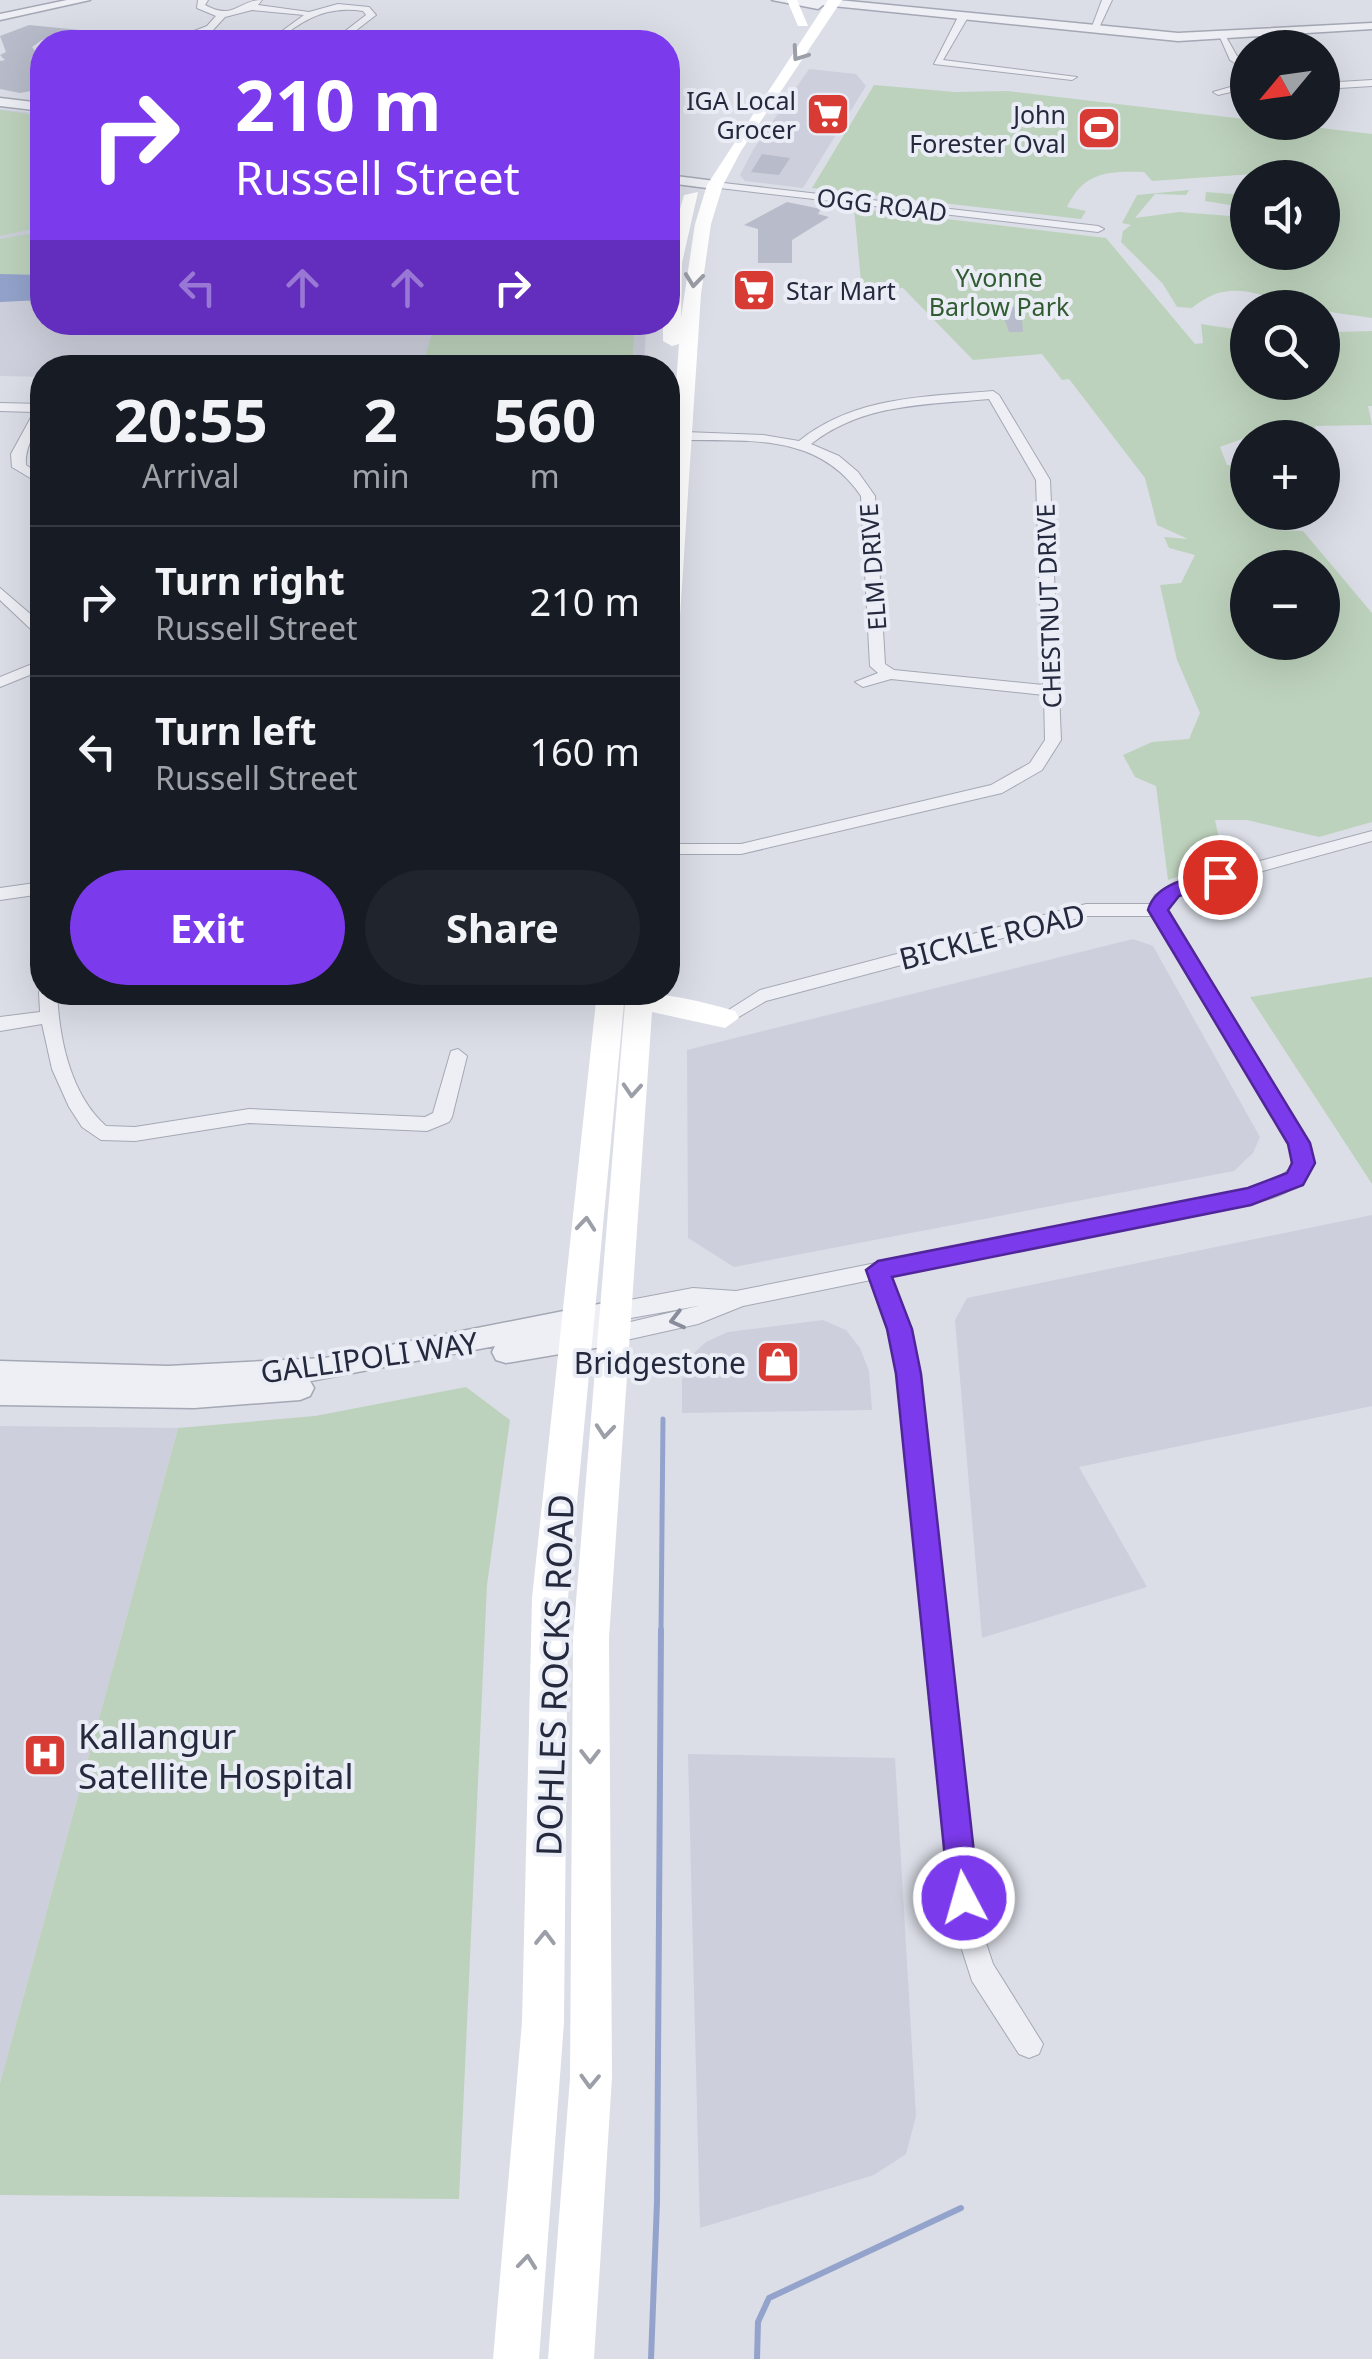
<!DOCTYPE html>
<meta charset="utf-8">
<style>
:root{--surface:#171b24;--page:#20242c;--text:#f1f3f6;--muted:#9ea1a6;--line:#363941;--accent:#7c3aed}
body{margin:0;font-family:"Noto Sans",sans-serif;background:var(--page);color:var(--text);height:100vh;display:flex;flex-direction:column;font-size:38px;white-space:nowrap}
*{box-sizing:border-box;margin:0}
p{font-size:32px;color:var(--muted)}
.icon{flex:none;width:55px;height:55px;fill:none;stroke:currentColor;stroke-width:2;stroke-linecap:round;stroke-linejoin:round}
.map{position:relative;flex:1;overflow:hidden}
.sheet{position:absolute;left:30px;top:355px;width:650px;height:650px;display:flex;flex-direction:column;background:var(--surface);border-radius:40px;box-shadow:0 10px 40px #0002}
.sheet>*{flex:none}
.hud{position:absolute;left:30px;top:30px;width:650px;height:305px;border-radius:40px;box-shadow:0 10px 40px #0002;background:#7c3aed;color:#fff;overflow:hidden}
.needle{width:65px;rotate:241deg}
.buttons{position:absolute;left:1230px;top:30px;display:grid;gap:20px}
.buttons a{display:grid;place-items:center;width:110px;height:110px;border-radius:50%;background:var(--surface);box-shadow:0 10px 40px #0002;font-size:50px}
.pin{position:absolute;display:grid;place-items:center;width:85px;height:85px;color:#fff;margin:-42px;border:5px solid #fff;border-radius:50%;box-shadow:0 2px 10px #0007}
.me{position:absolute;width:110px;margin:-55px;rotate:354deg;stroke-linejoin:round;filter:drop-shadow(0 0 8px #0008)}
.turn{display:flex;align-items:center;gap:35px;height:210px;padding:0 40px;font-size:45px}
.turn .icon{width:130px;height:130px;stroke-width:2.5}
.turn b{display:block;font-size:70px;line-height:85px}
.lanes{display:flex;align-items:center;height:95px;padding:0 40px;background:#0003;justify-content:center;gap:50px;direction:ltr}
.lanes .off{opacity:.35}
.eta{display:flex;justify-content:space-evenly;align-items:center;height:170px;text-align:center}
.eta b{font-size:60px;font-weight:700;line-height:70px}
.cta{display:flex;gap:20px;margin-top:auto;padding:20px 40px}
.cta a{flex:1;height:115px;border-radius:60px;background:var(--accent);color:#fff;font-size:40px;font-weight:700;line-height:115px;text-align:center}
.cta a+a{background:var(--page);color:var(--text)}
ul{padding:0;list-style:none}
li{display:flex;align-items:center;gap:30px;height:150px;padding:0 40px;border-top:2px solid var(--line)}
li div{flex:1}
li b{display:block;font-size:38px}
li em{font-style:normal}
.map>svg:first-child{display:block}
.built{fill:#cdd0dc}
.green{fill:#bdd2bc;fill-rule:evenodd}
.water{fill:#93a3cb}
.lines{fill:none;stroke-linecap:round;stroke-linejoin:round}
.stream-far1{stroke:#93a3cb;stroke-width:5}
.stream{stroke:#93a3cb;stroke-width:6}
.building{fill:#b8bcca}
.minor-casing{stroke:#a4a8b4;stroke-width:2}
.tertiary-casing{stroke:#a4a8b4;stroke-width:3}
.minor{fill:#eeeff5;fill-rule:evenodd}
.tertiary{fill:#eeeff5;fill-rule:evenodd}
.secondary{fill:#fff;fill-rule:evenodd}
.oneway{stroke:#9c9fa8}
.oneway2{stroke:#898c9a}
.route{fill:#7c3aed;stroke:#51269a;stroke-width:2.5}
.labels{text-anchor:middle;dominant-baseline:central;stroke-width:8;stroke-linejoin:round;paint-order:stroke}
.far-poi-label{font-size:25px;fill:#24293e;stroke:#eaedf5;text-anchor:end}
.far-street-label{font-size:25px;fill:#24293e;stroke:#eaedf5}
.far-park-label{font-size:25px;fill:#315b30;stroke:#eaedf5}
.street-label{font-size:30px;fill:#24293e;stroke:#eaedf5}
.poi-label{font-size:30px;fill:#24293e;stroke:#eaedf5;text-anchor:end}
.near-street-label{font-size:35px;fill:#24293e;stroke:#eaedf5}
.near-poi-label{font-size:35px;fill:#24293e;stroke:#eaedf5;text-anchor:start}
</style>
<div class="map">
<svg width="1372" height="2359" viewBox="0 0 1372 2359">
<rect width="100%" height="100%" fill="#dbdee7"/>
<path class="built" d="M809 69 856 74 866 86 803 188 745 181 740 175 753 150Z
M0 109 42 114V322L646 323 644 367 42 368V377L0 376Z
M1133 939 1153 946 1260 1137 1253 1153 1234 1171 734 1267 688 1238 687 1050Z
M1372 1215V1406L1079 1467 1147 1587 982 1638 955 1320 967 1298Z
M823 1320 846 1330 860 1348 869 1371 872 1410 682 1413V1380L694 1353 706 1342 728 1332Z
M0 1426 178 1428 0 2083Z
M688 1754 895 1758 916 2116 906 2154 874 2175 700 2228Z"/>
<path class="green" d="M874 85 955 92 1007 91 1372 134V318L1323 311 1322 308C1272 308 1238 269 1192 308L1177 307 1163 284 1121 242 1123 231 1131 225 1122 223 1137 195 1189 190 1186 195 1155 194 1135 218 1179 212 1230 216 1236 206 1205 201 1206 192 1244 195 1247 188 1248 252H1322V178L1254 174 1152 181 1144 172C1107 171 1084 172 1067 207L1086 211 1081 219 812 188Z
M0 110 42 116V227L0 236Z
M854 208 1106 238 1195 344 1203 343 1201 324 1247 331 1248 382H1322L1323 322 1335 332 1372 331V406H1368L1372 425 1315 426 1318 438 1288 437 1280 425 1220 447 1227 465 1247 466 1248 512 1269 513 1277 530 1303 531 1372 613V822L1319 837 1247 820H1215L1224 861 1168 880 1156 786 1135 777 1123 755 1152 742 1189 739 1200 713 1177 660 1160 585 1181 583 1195 555 1169 548 1164 537 1188 539 1157 525 1145 478 1069 379 1062 380 1042 354 973 360 903 288 862 292ZM1248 568H1322V642H1248Z
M35 233 42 238V275L0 274V239Z
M435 323H635L632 367H422Z
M1372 977V1184L1250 997Z
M466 1387 510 1420 487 1585 459 2199 0 2195V2083L178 1428 315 1416Z"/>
<path class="water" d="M0 274 42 275V300L0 302Z"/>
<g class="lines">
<path class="stream-far1" d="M661 1633 663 1419"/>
<path class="stream" d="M651 2359 657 2202 661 1630
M757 2359 758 2322 769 2298 961 2208"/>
</g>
<path class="building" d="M29 25 80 30V34L42 40 32 47 42 59V89L20 93 0 89V61L5 60 0 55 6 52 0 36Z
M762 154 790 158 779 175 751 172Z
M787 202 821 209 818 214 829 217 792 240V263H758V229L744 225Z
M1000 307H1021L1023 332H1009Z"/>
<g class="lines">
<g class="minor-casing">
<path id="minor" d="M198 0H208L205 5C234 21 238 0 262 0L258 5 309 12 338 4 369 7 376 15 341 42H331L366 15 363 11C337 7 316 13 294 28 284 35 279 42 267 42L304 15 252 10 225 17 213 30 178 42H166L207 26 216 16 197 8Z
M1102 0H1112L1098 30 1090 32Z
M963 14 968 17 943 60 1077 77 1072 80 934 64 958 17Z
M1219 35H1225L1237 56 1248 63V71L1230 60Z
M1372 80V86L1322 89V83Z
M1248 82V88L1218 95 1213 92Z
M715 182 1098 226 1104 229 1098 232 711 187V183Z
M993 391 999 395 1050 480 1061 740 1042 770 1002 793 741 854H668V844H741L991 785 1030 763 1045 740 1044 695 891 679 863 687 855 682 878 673 870 666 861 496C819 434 752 441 685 440L678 436 685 432 763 435 799 441C855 396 924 397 993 391ZM989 399 1036 480 1043 685 894 670 885 664 875 496 858 472 839 456 811 444C863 403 926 405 989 399Z
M0 403 42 404C42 427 24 443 26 465L42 476V485L12 467 11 454 34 412 0 411Z
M0 588 42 624V636L37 635 0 600Z
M42 660V670L0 687V677Z
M1372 831V841L1186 892 1169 902 1167 910 1312 1149C1314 1187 1282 1196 1251 1204L891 1276 911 1329 919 1374 982 1931 993 1964 1043 2044 1039 2054 1029 2058 1019 2054 972 1981 956 1931 897 1374 889 1329 871 1280 743 1306 698 1324 613 1343 605 1340 602 1334 605 1328 698 1306 614 1321 606 1318 603 1312 606 1306 614 1303 693 1288 736 1291 1251 1188 1273 1182 1291 1168 1292 1149 1153 916H1086L766 1001 725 1025 716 1018 760 990 1086 904H1151L1155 895 1174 884Z
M42 882V894L0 900V888Z
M42 987V992H57C59 1038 70 1094 106 1126L135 1127 249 1109 425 1117 433 1113 451 1051 458 1049 467 1056 452 1117 449 1122 427 1131 249 1123 135 1141 101 1140 82 1127 69 1107 52 1069 42 1024 0 1031V1017L40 1012 39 992Z"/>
</g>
<g class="tertiary-casing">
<path id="tertiary" d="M67 0H90L0 20V14Z
M772 0H838L1178 33 1372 23V29L1178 41 823 5 818 9Z
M0 98 42 103V111L0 106Z
M668 175 715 181 722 185 715 189 668 183Z
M614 1301 623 1304 627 1312 623 1320 613 1323 622 1326 626 1334 622 1342 613 1345 506 1363 496 1360 492 1352 495 1346 310 1381 314 1388 310 1396 300 1400 194 1408 0 1405V1361L168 1366 325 1358Z"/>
</g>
<use href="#minor" class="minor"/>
<use href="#tertiary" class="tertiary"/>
<path class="secondary" d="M787 0H797L808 26H798Z
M828 0H842L741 151 723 185 711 224 701 294 679 632 668 639V495L679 344 672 346 663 341V322H668V252L684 195 698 192 682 263 681 318 695 224 707 185Z
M597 992H625L568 1598 564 2022 539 2359H493L522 2022 532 1598Z
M626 992C662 992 700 1001 735 1011L739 1018 725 1028 652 1012 609 1638 612 2078 594 2359H548L570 2078 573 1638Z"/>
</g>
<defs><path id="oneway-chevron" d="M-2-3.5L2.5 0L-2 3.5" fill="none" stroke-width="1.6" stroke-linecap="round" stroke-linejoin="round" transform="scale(2.5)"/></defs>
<g class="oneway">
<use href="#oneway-chevron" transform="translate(799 54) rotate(125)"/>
<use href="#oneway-chevron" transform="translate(694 280) rotate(96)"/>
<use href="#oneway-chevron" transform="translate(632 1090) rotate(94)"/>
<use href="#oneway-chevron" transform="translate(586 1224) rotate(-85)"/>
<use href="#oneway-chevron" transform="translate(605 1431) rotate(95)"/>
<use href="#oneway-chevron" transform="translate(590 1756) rotate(90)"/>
<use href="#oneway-chevron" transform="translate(545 1938) rotate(-89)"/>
<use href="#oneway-chevron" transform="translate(590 2081) rotate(92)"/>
<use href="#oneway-chevron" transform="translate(527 2262) rotate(-84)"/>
</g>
<use class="oneway2" href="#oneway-chevron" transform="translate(677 1320) rotate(166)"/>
<path class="route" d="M1220 870 1227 872V881L1179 896 1168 910 1310 1143 1315 1163 1303 1185 1251 1205 892 1277 912 1329 921 1374 979 1898 975 1908 964 1913 953 1908 949 1898 896 1374 887 1329 866 1270 878 1261 1248 1188 1287 1173 1292 1163 1288 1144 1148 910C1156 881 1194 878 1220 870Z"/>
<defs>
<g id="supermarket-square" transform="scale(2.25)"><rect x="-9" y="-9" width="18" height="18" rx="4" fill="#d83a34" stroke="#eaedf5"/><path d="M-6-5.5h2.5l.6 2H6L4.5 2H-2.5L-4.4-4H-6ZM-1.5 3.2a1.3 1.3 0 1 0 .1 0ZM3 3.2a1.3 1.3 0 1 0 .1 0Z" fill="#fff"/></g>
<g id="stadium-square" transform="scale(2.25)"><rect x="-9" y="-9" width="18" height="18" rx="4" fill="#d83a34" stroke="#eaedf5"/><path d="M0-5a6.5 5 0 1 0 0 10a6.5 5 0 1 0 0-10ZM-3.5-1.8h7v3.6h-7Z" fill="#fff"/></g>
<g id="shop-square" transform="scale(2.25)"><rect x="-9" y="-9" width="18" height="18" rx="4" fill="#d83a34" stroke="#eaedf5"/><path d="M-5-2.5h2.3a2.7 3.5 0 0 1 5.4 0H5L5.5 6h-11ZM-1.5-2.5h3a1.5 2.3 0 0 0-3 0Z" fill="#fff"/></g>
<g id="hospital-square" transform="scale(2.25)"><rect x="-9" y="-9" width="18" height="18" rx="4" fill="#d83a34" stroke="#eaedf5"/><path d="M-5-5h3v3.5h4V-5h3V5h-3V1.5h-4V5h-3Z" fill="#fff"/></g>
</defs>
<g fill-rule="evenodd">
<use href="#supermarket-square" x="828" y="114"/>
<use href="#stadium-square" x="1099" y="128"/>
<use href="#supermarket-square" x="754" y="290"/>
<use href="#shop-square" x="778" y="1362"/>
<use href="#hospital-square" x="45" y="1755"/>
</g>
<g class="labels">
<g class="far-poi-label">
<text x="796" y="100">IGA Local<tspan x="796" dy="29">Grocer</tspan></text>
<text x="1066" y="114">John<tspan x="1066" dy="29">Forester Oval</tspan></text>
<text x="786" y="290" text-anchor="start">Star Mart</text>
</g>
<g class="far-street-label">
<text transform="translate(882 204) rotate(7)">OGG ROAD</text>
<text transform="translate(872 567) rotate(-94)">ELM DRIVE</text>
<text transform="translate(1048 606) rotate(-92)">CHESTNUT DRIVE</text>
</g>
<g class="far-park-label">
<text x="999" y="277">Yvonne<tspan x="999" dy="29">Barlow Park</tspan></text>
</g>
<g class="street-label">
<text transform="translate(992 936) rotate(-14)">BICKLE ROAD</text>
<text transform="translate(369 1357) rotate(-8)">GALLIPOLI WAY</text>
</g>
<g class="poi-label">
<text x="746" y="1362">Bridgestone</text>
</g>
<g class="near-street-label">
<text transform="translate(554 1675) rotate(-88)">DOHLES ROCKS ROAD</text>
</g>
<g class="near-poi-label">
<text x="78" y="1735">Kallangur<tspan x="78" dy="40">Satellite Hospital</tspan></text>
</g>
</g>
</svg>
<div class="buttons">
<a><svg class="needle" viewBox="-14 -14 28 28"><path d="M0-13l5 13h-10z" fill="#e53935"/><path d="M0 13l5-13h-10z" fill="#9ea1a6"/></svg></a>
<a><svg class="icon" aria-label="sound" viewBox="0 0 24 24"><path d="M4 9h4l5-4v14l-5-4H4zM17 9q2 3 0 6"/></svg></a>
<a><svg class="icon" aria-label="search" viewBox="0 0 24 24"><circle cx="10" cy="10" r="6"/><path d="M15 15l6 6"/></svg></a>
<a>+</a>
<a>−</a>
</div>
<div class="pin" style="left:1220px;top:877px;background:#d93025"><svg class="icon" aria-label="arrive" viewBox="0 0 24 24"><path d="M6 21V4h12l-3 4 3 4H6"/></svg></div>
<svg class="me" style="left:964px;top:1898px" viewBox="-20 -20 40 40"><circle r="17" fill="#7c3aed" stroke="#fff" stroke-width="3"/><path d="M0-11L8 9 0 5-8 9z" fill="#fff"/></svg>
<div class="hud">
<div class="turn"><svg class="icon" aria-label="right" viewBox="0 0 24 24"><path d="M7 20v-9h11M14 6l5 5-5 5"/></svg><div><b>210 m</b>Russell Street</div></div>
<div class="lanes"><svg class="icon off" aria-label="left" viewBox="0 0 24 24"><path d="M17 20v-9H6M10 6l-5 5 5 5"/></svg><svg class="icon off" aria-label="ahead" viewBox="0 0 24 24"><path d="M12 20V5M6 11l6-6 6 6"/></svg><svg class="icon off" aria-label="ahead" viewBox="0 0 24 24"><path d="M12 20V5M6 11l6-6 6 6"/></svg><svg class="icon" aria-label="right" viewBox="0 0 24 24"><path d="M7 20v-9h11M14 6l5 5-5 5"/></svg></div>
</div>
<section class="sheet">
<div class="eta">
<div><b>20:55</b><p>Arrival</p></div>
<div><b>2</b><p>min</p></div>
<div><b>560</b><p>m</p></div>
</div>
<ul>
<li><svg class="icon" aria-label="right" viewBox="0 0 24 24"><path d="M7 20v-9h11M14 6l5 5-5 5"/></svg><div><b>Turn right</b><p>Russell Street</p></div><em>210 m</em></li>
<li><svg class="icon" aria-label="left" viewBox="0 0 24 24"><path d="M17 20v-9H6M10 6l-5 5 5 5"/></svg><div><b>Turn left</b><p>Russell Street</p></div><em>160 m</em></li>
</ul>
<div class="cta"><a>Exit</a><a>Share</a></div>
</section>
</div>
